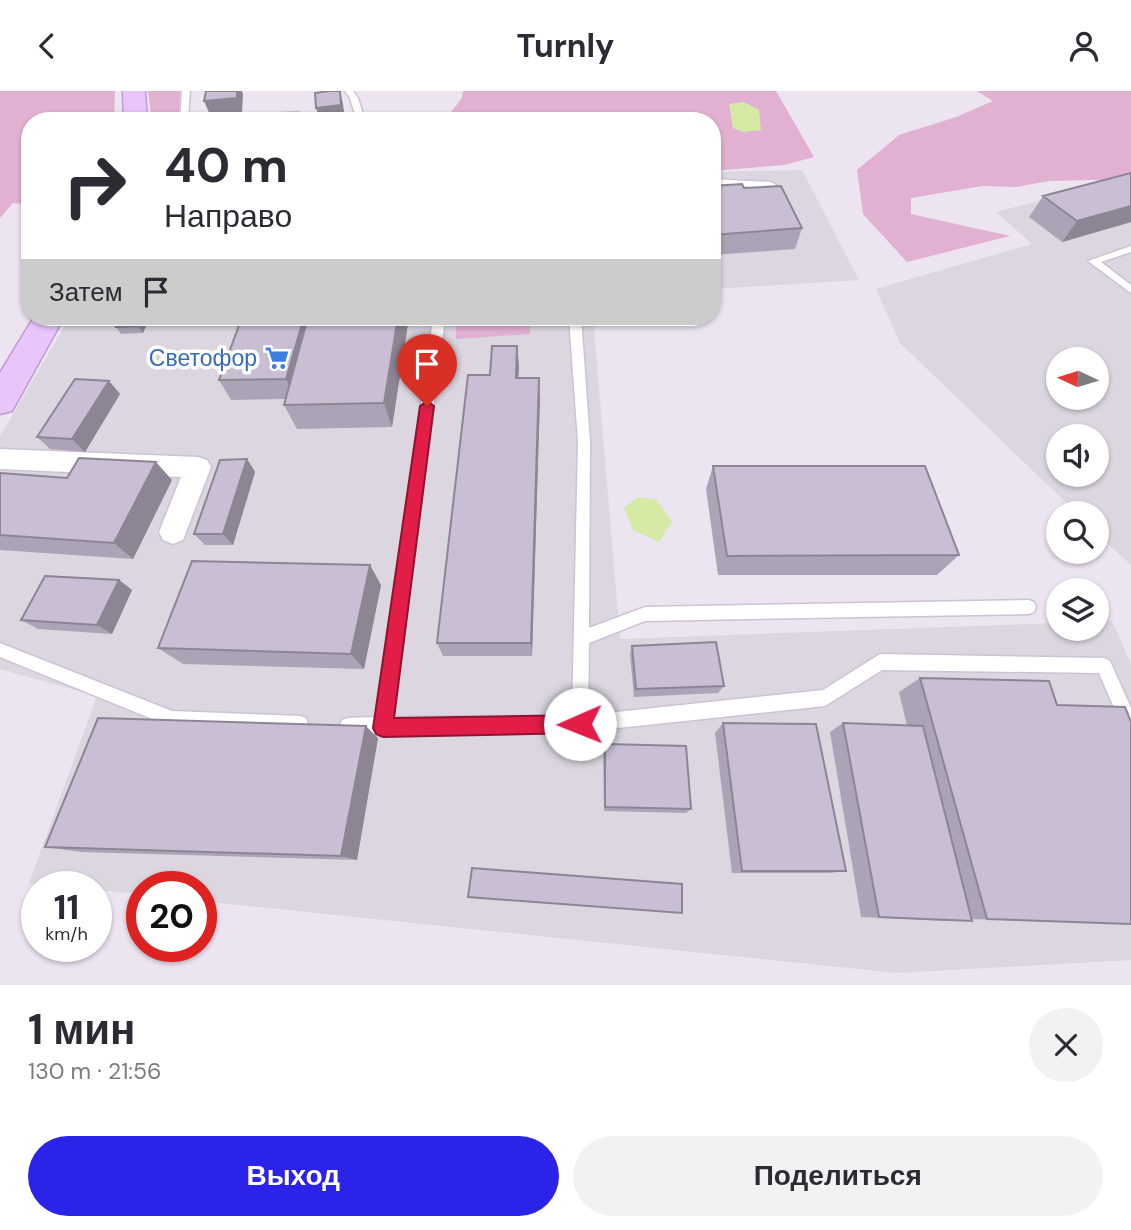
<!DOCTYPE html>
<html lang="ru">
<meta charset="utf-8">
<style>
:root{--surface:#fff;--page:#f2f2f3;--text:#2b2b33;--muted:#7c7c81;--accent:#2c23e9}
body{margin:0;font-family:"DM Sans",sans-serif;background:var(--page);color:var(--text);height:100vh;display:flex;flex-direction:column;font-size:26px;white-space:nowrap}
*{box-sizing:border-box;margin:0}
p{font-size:23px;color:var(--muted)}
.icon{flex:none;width:38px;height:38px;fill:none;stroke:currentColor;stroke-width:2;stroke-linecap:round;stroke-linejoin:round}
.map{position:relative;height:894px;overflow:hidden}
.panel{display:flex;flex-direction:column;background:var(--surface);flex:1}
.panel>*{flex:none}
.top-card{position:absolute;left:21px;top:21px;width:700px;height:214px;border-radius:28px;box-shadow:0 2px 5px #0004;background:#fff;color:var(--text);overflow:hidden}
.needle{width:46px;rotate:274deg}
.fabs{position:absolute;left:1046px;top:256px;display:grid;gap:14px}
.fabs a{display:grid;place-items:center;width:63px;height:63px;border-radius:50%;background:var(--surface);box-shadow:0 2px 5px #0004;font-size:35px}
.speed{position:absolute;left:21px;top:780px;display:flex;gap:14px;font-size:35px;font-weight:700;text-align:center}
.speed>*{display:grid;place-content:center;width:91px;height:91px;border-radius:50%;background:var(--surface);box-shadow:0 2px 5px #0004;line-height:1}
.speed small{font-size:18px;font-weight:400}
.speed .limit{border:10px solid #d22;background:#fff;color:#111}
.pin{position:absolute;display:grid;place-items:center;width:60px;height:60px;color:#fff;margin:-72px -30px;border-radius:50% 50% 50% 0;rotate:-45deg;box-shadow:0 0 7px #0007}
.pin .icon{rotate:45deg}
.me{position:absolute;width:77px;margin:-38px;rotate:269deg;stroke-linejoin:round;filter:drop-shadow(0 0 5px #0008)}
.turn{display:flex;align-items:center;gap:24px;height:147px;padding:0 28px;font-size:32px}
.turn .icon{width:91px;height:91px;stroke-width:2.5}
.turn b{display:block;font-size:49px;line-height:60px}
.then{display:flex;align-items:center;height:66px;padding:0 28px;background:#0003;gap:14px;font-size:26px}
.round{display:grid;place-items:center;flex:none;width:74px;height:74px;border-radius:37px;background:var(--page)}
.summary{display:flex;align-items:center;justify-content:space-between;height:119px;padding:0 28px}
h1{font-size:42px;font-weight:700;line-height:52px}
.cta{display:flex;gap:14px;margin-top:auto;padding:14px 28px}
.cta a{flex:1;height:80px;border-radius:42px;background:var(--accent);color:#fff;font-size:28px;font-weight:700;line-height:80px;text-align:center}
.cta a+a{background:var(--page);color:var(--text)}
header{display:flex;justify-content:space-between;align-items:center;height:91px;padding:0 28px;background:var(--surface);font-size:32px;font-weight:700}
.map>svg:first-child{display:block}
.industrial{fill:#dbd6e0;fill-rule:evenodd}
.green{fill:#e2b0d1}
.water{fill:#d5eaa4}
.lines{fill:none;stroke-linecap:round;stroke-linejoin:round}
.lane-casing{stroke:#cdc2d6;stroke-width:3}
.street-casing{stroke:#cdc2d6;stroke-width:3}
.secondary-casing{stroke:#bf9cd4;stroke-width:3}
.lane{fill:#fff;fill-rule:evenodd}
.street{fill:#fff;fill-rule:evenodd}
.secondary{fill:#e8c5fa;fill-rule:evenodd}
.wall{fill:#ada3b6}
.shaded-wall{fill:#8d8594}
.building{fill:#c9bed4;stroke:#8d8594;stroke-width:2}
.route{fill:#e11d48;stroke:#92132f;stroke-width:2}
.labels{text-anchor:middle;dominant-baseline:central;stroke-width:7;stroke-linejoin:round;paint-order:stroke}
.shop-label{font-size:23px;fill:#366cbe;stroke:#fff;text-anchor:end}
</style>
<header><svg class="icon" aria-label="back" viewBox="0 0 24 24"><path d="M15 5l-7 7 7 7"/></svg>Turnly<svg class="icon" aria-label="person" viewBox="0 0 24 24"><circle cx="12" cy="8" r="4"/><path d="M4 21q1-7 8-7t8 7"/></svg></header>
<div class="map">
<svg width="1131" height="894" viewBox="0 0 1131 894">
<rect width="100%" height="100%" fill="#ece4f1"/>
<path class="industrial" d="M802 79 859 189 712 198V81Z
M1131 86V474L1097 442V422H1077L900 252 876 198 1032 153 996 121ZM1059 268H1097V306H1059ZM1059 345H1097V383H1059Z
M70 226H593L620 548 1059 532V537H1097V531L1112 530 1131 573V869L897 882 201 810V796H142V803L96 799V796L29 792 97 605 0 578V345Z"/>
<path class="green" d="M0 0H115L114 30H30V114L13 112 0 127Z
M148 0H180L179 24 165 28 151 23Z
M463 0H776L814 66 784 74 712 80V30H444L462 7Z
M977 0H1131V88L1049 90 1016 96 982 95 911 107V123L1010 145 907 171 863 123 857 79 899 44 956 26 993 10Z
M456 226H529L530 243 456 248Z"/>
<path class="water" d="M744 11 759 19 761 39 742 41 733 37 729 13Z
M638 406 657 409 672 431 659 451 633 439 624 417Z"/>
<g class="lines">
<g class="lane-casing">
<path id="lane" d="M182 0H190L188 30H180Z
M345 0H353L358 7 365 30H357L350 7Z
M298 21 302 23 301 25 248 30H212L216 27Z
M712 88 771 91 776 94 771 97 712 94Z
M1131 155V161L1101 171 1131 194V202L1088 170Z
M569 226H581L590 351 589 537 645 516 1029 509 1034 511 1036 516 1034 521 1029 523 645 530 589 552 588 624 823 599 880 563 1104 567 1110 570 1131 617V644L1125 642 1099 582 882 579 825 615 580 641 389 643 383 645C370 640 355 646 342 641L340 635 342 629 348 627 376 626 432 235 438 231 444 235 393 626 572 625 578 351Z
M0 552 172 620 300 625 306 627 308 633 306 639 300 641 172 636 0 566Z"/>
</g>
<g class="street-casing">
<path id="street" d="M0 358 198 366 207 369 211 376 183 449 173 453 163 449 159 441 181 386 0 378Z"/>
</g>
<g class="secondary-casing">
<path id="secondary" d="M123 0H145L147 30H124Z
M34 226H64L12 320 0 323V282Z"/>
</g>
<use href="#lane" class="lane"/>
<use href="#street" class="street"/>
<use href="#secondary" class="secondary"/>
</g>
<path class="wall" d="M1131 82V131L1062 151 1029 126 1043 105Z
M712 95 744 97 802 137 795 158 712 164Z
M120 226H150L143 242 121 243 116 236Z
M242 226H409L392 336 297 338 284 314 285 308 231 309 219 289Z
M517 255 519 275 518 287 540 306 532 565H443L437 552 490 284Z
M109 290 120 303 85 361 50 358 37 346Z
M247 368 255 381 233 454H205L194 443Z
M713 375 959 464 937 484H718L706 398Z
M0 382 67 387 172 389 133 468 0 459Z
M119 489 132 499 112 543 38 538 21 529Z
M381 494 364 578 183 573 158 557Z
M632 555 724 595 718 602 634 606 630 563Z
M920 587 1131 833 971 828 972 830H948L861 826 830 641 843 632 907 635 899 601Z
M723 632 846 780 830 782H732L715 642Z
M378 647 357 769 81 761 45 756Z
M605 653 691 718 686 722 604 720 603 659Z"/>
<path class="shaded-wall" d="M237 0H242L243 4 242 21 210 24 204 10Z
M340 0 343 13 345 28 320 30 316 17Z
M1131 115V131L1062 151 1077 130Z
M142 226H150L143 242 138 235Z
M304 226H318L296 308 286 288Z
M398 226H409L392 336 384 312Z
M517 255 519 275 517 306 516 287Z
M539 287 540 306 532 565 531 552Z
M109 290 120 303 85 361 72 348Z
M247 368 255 381 233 454 223 443Z
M156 371 172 389 133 468 114 452Z
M370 474 381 494 364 578 351 563Z
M119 489 132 499 112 543 97 534Z
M366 635 378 647 357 769 341 765Z"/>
<path class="building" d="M206 0H237V7L204 10Z
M329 0H340L341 14 316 17 315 2Z
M1131 82V115L1077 130 1043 105Z
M742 93 744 97 781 95 802 137 712 144V95Z
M120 226H142L138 235 116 236Z
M242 226H304L286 288 219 289Z
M308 226H398L384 312 284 314Z
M492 255H517L516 287H539L531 552H437L468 284H490Z
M75 288 109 290 72 348 37 346Z
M79 367 156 371 114 452 0 444V382L67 387Z
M247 368 223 443H194L220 369Z
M713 375H925L959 464 727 465Z
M192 470 370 474 351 563 158 557Z
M45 485 119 489 97 534 21 529Z
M716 551 724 595 636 598 632 555Z
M920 587 1049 590 1057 614 1125 616 1131 631V833L987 828Z
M98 627 366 635 341 765 45 756Z
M723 632 816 633 846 780H742Z
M843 632 923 635 972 830 879 826Z
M605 653 686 655 691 718 605 716Z
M472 777 682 793V822L468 806Z"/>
<path class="route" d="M427 310 434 315 394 627 580 624 587 626 590 633 587 640 580 642 383 646 376 643 373 637 420 315Z"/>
<defs>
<g id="supermarket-bare" transform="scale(1.89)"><path d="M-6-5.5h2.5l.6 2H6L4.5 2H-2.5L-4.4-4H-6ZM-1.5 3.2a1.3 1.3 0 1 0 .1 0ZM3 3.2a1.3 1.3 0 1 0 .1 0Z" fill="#3f7fe0" stroke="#fff" stroke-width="2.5" paint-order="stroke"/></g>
</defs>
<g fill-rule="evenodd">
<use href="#supermarket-bare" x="277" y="267"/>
</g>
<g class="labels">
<g class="shop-label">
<text x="257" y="267">Светофор</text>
</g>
</g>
</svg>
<div class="fabs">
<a><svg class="needle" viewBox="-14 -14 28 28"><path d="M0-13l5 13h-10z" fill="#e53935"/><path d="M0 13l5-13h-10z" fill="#7c7c81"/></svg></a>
<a><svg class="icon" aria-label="sound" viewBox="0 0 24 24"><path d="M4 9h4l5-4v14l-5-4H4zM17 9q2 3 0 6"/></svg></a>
<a><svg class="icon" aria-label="search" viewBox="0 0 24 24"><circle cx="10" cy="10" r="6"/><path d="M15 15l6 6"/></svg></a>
<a><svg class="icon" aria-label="layers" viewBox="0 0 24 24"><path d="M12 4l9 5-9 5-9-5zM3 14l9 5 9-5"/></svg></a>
</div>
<div class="speed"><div>11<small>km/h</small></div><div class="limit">20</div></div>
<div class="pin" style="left:427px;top:315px;background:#d93025"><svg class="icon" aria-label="arrive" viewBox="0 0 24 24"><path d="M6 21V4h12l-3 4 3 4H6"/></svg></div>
<svg class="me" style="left:580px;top:633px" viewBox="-20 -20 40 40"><circle r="19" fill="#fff"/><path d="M0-13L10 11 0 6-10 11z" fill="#e11d48"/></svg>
<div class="top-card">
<div class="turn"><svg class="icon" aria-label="right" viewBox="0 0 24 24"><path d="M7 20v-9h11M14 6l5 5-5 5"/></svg><div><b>40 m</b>Направо</div></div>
<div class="then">Затем<svg class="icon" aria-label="arrive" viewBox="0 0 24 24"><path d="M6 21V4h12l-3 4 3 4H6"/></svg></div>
</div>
</div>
<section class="panel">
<div class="summary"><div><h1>1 мин</h1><p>130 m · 21:56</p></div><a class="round"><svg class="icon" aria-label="close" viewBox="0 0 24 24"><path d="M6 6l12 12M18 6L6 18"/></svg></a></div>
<div class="cta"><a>Выход</a><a>Поделиться</a></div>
</section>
